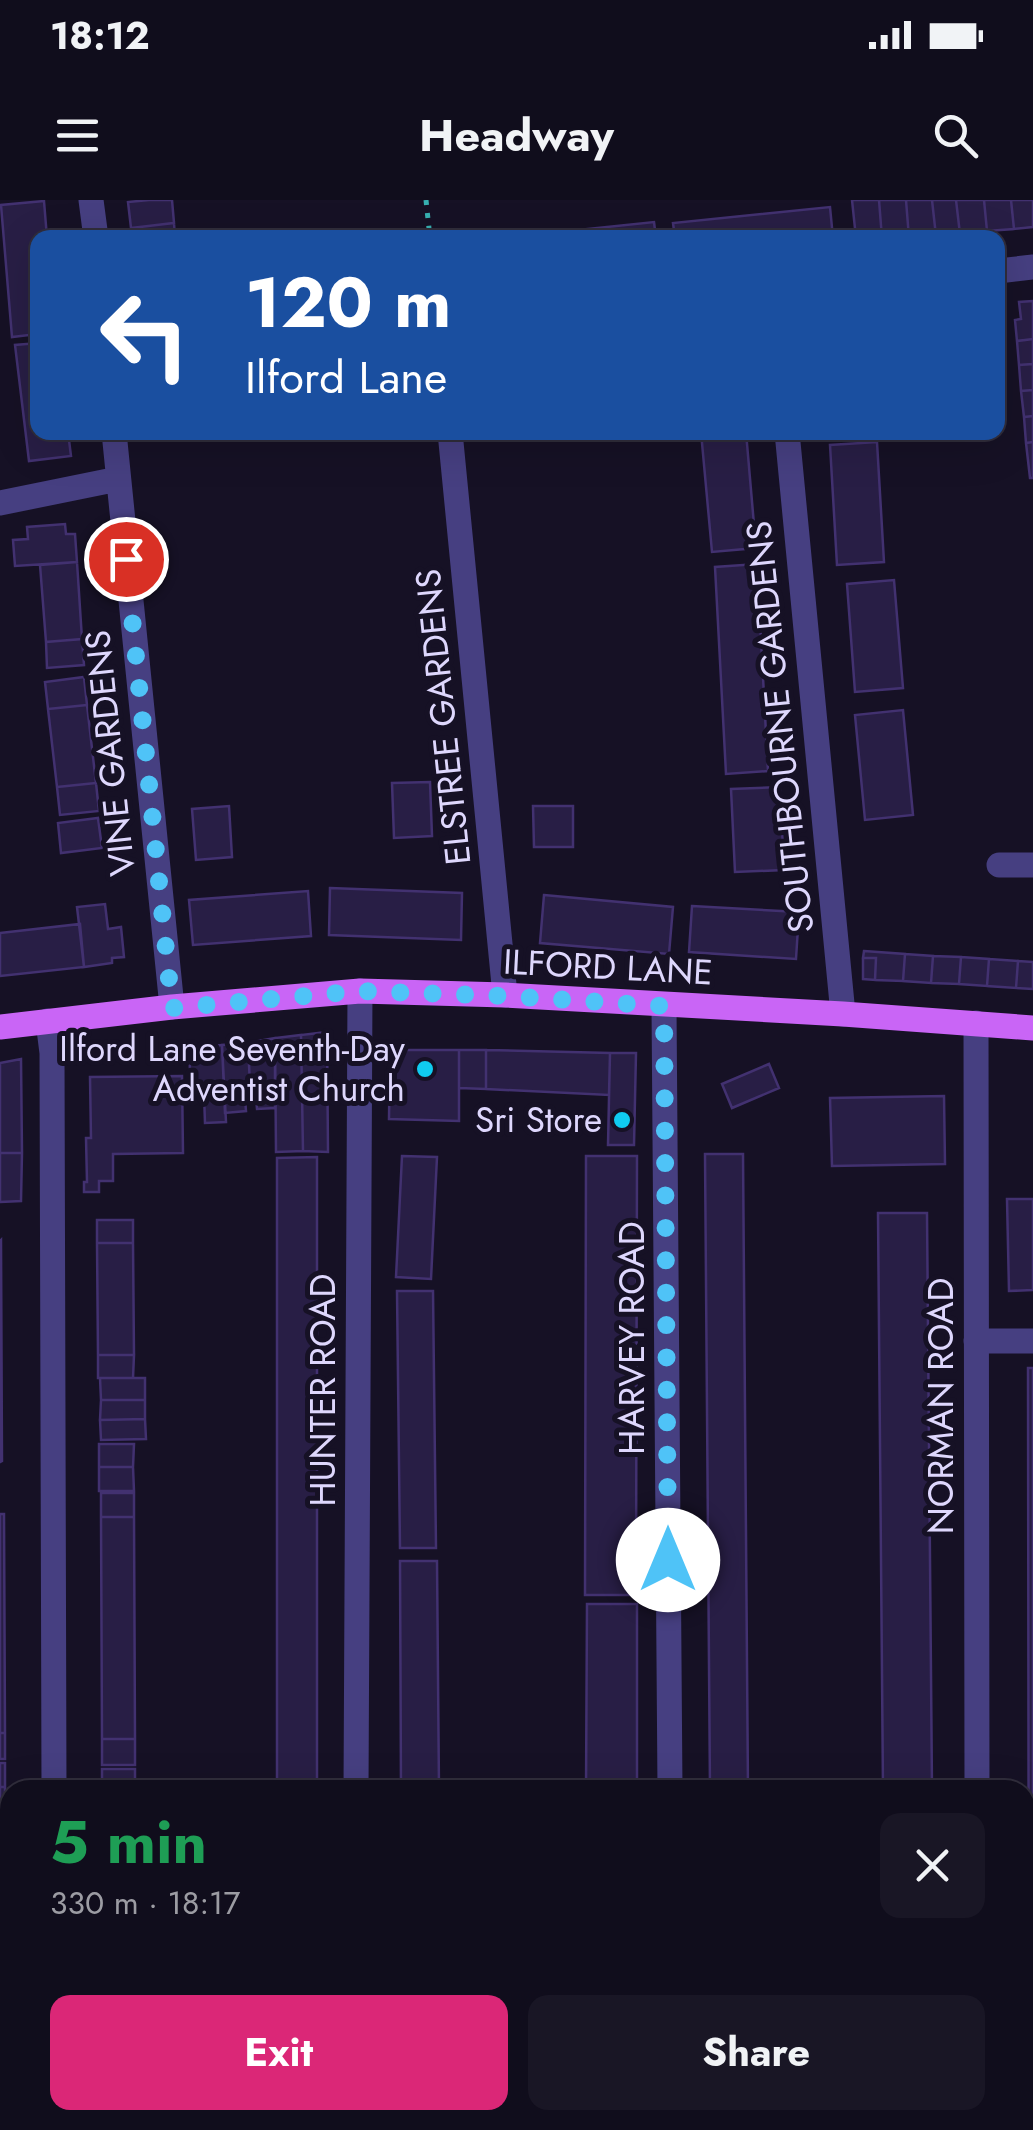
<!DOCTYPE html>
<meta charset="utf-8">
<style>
:root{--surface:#100d1c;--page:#191625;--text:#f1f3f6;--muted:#9c9ca3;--line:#302d3b;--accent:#db2777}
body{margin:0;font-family:Jost,sans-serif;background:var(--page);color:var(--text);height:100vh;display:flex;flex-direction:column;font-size:38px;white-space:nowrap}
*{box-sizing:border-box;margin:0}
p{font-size:32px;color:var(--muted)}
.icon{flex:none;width:55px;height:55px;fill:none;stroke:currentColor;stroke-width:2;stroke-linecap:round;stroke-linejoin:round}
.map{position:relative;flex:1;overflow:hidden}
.sheet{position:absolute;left:0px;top:1580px;width:1035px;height:350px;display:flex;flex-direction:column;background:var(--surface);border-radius:30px 30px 0 0;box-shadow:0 10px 40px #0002,0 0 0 2px var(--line)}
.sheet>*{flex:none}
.banner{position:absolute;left:30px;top:30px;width:975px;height:210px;border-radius:20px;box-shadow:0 10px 40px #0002,0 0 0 2px var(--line);background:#1a4fa0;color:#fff;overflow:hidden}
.pin{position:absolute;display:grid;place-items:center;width:85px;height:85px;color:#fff;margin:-42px;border:5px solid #fff;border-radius:50%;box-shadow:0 2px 10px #0007}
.me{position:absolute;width:110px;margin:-55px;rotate:0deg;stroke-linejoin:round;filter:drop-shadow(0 0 8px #0008)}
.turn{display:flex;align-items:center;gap:35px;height:210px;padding:0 50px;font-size:45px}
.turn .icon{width:130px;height:130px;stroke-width:2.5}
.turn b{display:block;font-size:70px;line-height:85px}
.round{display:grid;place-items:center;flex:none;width:105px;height:105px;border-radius:20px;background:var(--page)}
.summary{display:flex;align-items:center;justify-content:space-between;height:170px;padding:0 50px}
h1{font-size:60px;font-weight:700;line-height:75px;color:#1e9e55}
.primary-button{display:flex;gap:20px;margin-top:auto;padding:20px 50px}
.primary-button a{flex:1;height:115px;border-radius:20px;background:var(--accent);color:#fff;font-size:40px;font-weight:700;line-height:115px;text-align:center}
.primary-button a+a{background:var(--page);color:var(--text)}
.status{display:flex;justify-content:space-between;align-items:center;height:70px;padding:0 50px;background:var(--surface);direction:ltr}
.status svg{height:28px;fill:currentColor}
header{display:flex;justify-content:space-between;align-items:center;height:130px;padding:0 50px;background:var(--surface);font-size:45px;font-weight:700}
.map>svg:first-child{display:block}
.building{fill:#281e45;stroke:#423170;stroke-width:2.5}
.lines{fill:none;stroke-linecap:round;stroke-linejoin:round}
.path{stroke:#37b0b1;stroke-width:5;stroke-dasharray:5 8;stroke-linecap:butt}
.minor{stroke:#463f81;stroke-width:25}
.major{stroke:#c965f6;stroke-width:25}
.route{stroke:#4fc3f7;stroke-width:18;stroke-dasharray:0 32.4}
.poi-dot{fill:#10cbf0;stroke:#161125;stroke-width:4}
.labels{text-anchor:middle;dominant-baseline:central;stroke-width:10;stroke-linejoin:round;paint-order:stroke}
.street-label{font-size:35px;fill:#ded7fd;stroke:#161125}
.poi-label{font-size:35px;fill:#ded7fd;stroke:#161125;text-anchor:end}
</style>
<div class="status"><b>18:12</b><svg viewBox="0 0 49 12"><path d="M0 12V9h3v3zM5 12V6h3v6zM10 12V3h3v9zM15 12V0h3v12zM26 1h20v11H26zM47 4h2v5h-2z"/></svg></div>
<header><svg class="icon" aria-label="menu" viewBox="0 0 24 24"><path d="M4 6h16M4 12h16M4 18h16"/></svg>Headway<svg class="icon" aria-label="search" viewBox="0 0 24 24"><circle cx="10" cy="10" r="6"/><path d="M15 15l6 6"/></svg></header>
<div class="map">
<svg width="1033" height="1930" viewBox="0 0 1033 1930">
<rect width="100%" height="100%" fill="#161125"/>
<path class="building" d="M149 0H172L174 23 131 28 128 2Z
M852 0H879L882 38H856Z
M879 0H906L909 38H882Z
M906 0H932L936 36 909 38Z
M932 0H956L960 34 936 36Z
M956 0H984L987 31 960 34Z
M984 0H1011L1014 29 987 31Z
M1011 0H1033V27L1014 29Z
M44 1 47 38H38V134L12 137 1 5Z
M830 7 833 38H675L673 23Z
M654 22 656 38H502Z
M174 23 175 38H132L131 28Z
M1033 101V139L1017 141 1015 120 1021 119 1019 102Z
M1033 139V164L1019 165 1017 141Z
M38 143V232H68L71 256 29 261 15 145Z
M1033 164V190L1021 191 1019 165Z
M1033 190V216L1024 217 1021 191Z
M1033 216V242L1026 243 1024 217Z
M701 232H746L756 348 712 352Z
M877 242 884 362 837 365 830 245Z
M1033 242V278H1030L1026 243Z
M65 324 66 334H75L77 362 15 366 13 340 28 339 27 327Z
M77 362 82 439 46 442 40 365Z
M757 364 768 571 726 574 715 367Z
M894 380 903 488 855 492 847 384Z
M82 439 84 465 47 468 46 442Z
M84 477 87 505 48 509 45 482Z
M87 505 96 583 57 587 48 509Z
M903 510 913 615 865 620 855 515Z
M430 582 432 636 394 638 392 583Z
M96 583 99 611 60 615 57 587Z
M780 587 784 670 735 672 731 589Z
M229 606 232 657 196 660 192 609Z
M533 606H573V647H534Z
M98 618 102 648 61 653 58 623Z
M330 688 462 693 461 740 329 735Z
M308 691 311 736 193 745 189 700Z
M544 695 673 707 669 754 540 743Z
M105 704 108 729 121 727 124 757 112 758V763L84 767 77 707Z
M692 706 799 712 796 759 689 752Z
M80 724 84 767 0 776V733Z
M864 751 905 754 903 781 875 780 876 758H863Z
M905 754 933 756 931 783 903 781Z
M933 756 961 757 959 784 931 783Z
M961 757 989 759 987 786 959 784Z
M863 758H876L875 780 863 779Z
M989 759 1018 761 1016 788 987 786Z
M1018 761 1033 762V789L1016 788Z
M327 832 328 952 303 951 301 835Z
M301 835 303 951 276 952 275 838Z
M275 838V908L257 909 255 886H250L248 843Z
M248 843 250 886H244L246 911 225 913 222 845Z
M222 845 226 922 205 923 204 894 191 895 189 847Z
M390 850H459V921L389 919Z
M459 850H486V889L459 888Z
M486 850 610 853 609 895 486 889Z
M610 853H636L634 945H608Z
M21 859 22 953H0V863Z
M769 864 779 888 732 908 722 884Z
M182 876 183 953 113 954V981H99V992H84V982H87L86 938H91L90 877Z
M944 896 945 964 832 966 830 898Z
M0 953H22L21 1001 0 1002Z
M705 954H743L748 1590H710Z
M402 956 437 957 431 1079 396 1077Z
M586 956H637L636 1395H585Z
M317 957V1590H277V958Z
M1007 999H1033V1090L1009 1091Z
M878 1013H927L932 1590H883Z
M97 1020H133V1043H97Z
M1 1040 2 1261 0 1262V1041Z
M97 1043H133L134 1155H98Z
M397 1091H433L436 1348H400Z
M98 1155H134L133 1178H98Z
M1028 1168H1033V1930H1029Z
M100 1178H145V1200H101Z
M101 1200H145V1219L100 1220Z
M145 1219 146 1239 101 1240 100 1220Z
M99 1244H134L133 1267H99Z
M99 1267H133L134 1291H99Z
M101 1293H134V1317H101Z
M0 1314H4L5 1533H0Z
M101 1317H134L135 1539H102Z
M400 1361H437L439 1590H401Z
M587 1404H637V1590H586Z
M0 1533H5V1559H0Z
M102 1539H135V1565H102Z
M0 1563H5V1587H0Z
M102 1569H135V1590H102Z
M0 1587H5L7 1804 0 1805Z
M7 1804V1842H0V1805Z
M1 1914H10V1920H34L33 1930H0Z
M87 1920H122V1930H87Z
M788 1920H824L823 1926Z
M886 1920H935V1930H886Z
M197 1923H224L223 1930H197Z"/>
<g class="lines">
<path class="path" d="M426 0 430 38
M0 1867H10"/>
<path class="minor" d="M91 0 96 38
M998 71 1033 67
M114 232 172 807
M450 232 505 795
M787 232 843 814
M0 303 118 279
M999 665H1033
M664 806 670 1590
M48 821 52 853 54 1590
M976 823 977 1590
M976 1141H1033
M356 1590 360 791
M153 1920V1930
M544 1920 599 1930
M672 1920V1930
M978 1920V1930"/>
<path class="major" d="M0 827 172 807 360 791 505 795 843 814 1033 828"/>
</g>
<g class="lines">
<path class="route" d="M126 359 172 808 360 791 505 796 664 806 668 1360"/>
</g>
<g class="poi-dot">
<circle cx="425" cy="869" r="10"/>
<circle cx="622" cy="920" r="10"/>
</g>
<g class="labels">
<g class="street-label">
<text transform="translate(443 517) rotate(-96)">ELSTREE GARDENS</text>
<text transform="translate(780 527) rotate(-96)">SOUTHBOURNE GARDENS</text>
<text transform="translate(110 553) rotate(-96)">VINE GARDENS</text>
<text transform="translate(608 767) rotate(3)">ILFORD LANE</text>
<text transform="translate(632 1138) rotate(-90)">HARVEY ROAD</text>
<text transform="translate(323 1190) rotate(-90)">HUNTER ROAD</text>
<text transform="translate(941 1206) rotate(-90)">NORMAN ROAD</text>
</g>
<g class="poi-label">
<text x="405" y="849">Ilford Lane Seventh-Day<tspan x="405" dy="40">Adventist Church</tspan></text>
<text x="602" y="920">Sri Store</text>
</g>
</g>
</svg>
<div class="pin" style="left:126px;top:359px;background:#d93025"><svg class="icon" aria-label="arrive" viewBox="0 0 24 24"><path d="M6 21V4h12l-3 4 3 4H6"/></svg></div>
<svg class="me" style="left:668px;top:1360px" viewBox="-20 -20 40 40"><circle r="19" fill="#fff"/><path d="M0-13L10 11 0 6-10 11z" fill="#4fc3f7"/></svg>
<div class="banner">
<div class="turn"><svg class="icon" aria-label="left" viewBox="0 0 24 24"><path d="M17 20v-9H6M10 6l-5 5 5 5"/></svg><div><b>120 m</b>Ilford Lane</div></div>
</div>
<section class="sheet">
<div class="summary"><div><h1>5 min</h1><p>330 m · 18:17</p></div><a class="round"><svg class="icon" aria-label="close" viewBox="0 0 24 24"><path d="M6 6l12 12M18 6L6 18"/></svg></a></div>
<div class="primary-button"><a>Exit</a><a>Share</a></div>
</section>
</div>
